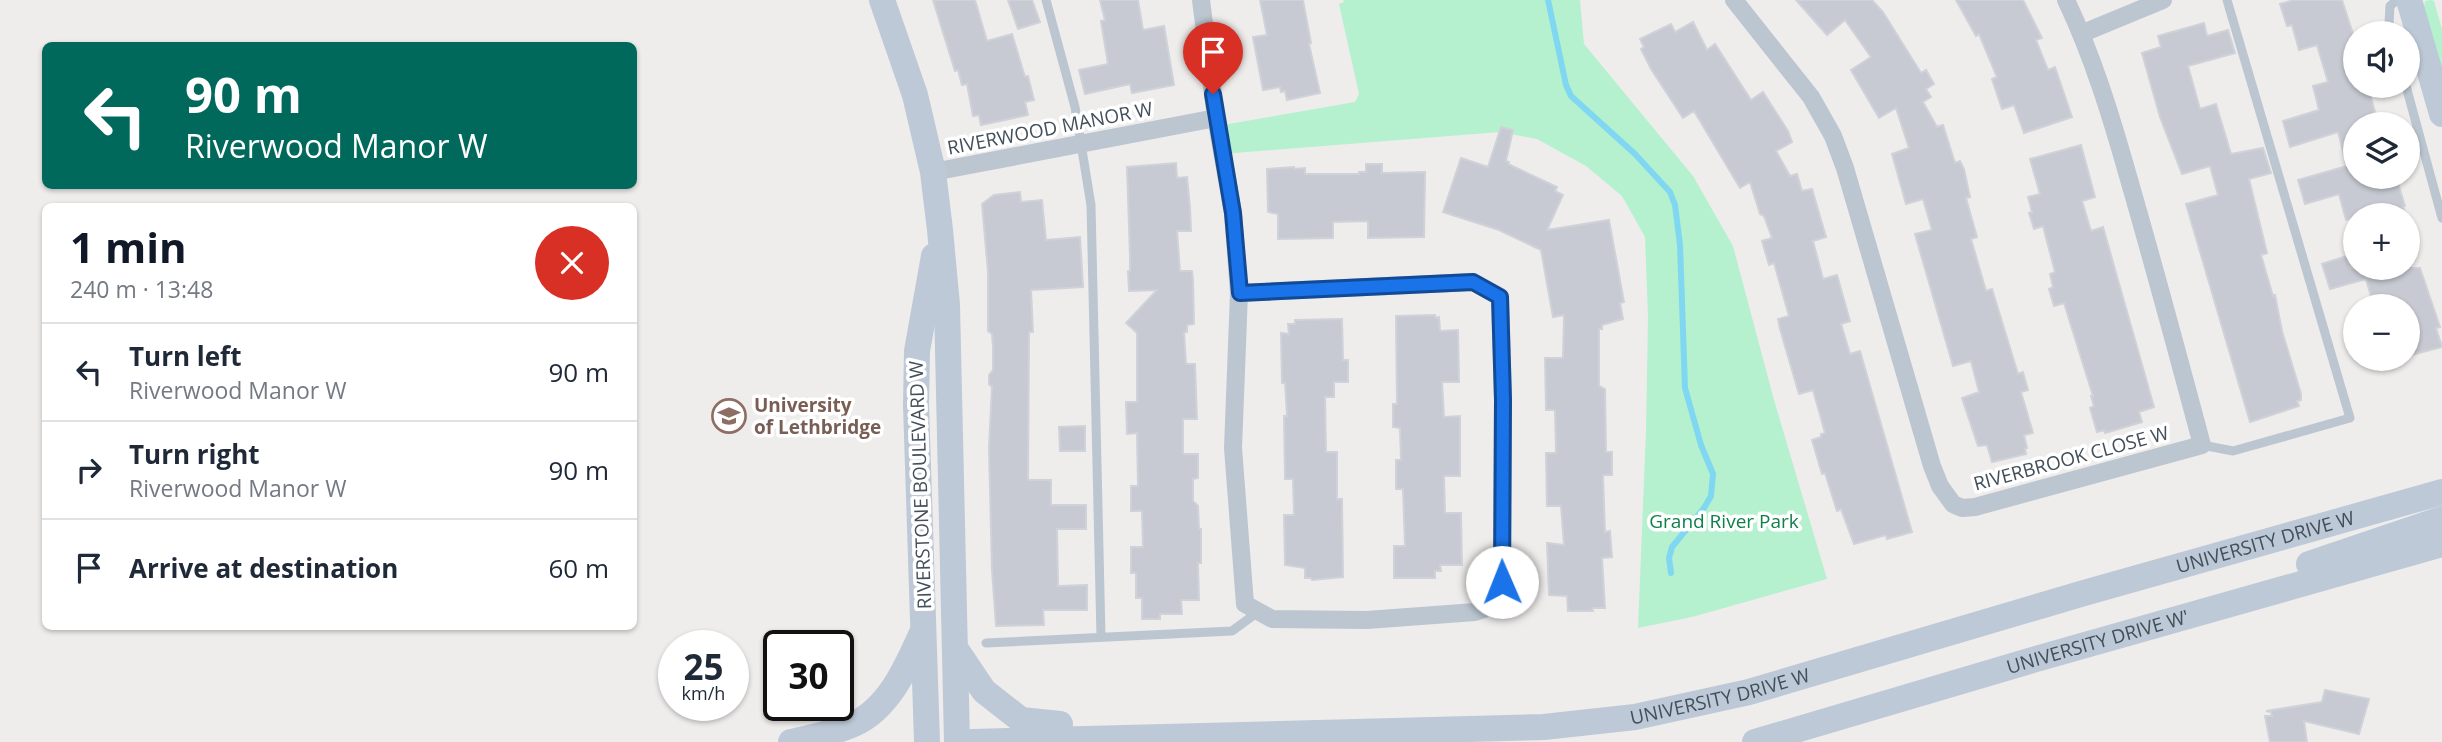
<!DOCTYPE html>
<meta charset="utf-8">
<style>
:root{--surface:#fff;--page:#f6f6f7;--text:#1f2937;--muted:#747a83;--line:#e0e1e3;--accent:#111827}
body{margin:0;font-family:"Open Sans",sans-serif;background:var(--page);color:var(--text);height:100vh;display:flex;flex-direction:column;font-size:26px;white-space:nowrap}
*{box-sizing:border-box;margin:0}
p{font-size:23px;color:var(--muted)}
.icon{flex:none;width:38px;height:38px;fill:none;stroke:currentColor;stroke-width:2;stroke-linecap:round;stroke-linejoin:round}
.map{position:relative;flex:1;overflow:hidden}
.details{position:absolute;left:42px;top:203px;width:595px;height:427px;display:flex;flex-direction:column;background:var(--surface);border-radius:10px;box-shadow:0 2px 5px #0004}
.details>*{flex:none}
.hud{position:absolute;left:42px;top:42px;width:595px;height:147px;border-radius:10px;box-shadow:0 2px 5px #0004;background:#00695c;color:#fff;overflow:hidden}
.fabs{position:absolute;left:2343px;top:21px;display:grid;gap:14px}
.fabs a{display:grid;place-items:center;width:77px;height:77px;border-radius:50%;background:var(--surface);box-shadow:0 2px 5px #0004;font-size:35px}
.speed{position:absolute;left:658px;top:630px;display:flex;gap:14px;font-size:35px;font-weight:700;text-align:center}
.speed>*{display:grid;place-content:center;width:91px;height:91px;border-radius:50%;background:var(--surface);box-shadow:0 2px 5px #0004;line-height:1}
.speed small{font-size:18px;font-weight:400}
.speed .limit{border:4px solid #111;border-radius:10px;background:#fff;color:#111}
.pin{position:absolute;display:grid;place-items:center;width:60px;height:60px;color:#fff;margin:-72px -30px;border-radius:50% 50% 50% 0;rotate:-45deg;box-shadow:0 0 7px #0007}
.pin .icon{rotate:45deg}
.me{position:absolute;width:77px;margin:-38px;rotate:359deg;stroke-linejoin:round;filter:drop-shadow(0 0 5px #0008)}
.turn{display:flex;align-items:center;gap:24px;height:147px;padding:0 28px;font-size:32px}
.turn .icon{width:91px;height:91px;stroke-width:2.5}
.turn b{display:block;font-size:49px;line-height:60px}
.round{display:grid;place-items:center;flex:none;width:74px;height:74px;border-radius:37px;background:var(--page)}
.summary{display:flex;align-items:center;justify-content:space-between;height:119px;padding:0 28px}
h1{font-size:42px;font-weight:700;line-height:52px;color:var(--accent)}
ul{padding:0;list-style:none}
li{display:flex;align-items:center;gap:21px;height:98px;padding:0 28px;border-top:2px solid var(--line)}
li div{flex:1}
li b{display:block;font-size:26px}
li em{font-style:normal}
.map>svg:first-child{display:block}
.green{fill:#b5f1ce}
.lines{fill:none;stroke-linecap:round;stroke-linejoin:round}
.stream{stroke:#7fd7f1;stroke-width:6}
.building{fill:#c7cad2;stroke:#cfd2d8;stroke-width:2}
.lane{stroke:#bbc6d0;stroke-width:9}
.street{stroke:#bbc6d0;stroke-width:18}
.secondary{stroke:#bdc9d7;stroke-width:26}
.route-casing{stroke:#114b97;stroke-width:18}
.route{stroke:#1a73e8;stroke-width:12}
.labels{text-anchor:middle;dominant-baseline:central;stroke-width:7;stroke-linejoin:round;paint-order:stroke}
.street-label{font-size:19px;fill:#434f5a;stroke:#fff}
.education-label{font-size:19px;font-weight:bold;fill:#785e54;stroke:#fff;text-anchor:start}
.park-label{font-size:19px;fill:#107f4a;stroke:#fff}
</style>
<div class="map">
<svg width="2442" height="742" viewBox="0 0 2442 742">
<rect width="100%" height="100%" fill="#efecec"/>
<path class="green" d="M1343 0H1580L1584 44 1693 176 1733 246 1774 400 1827 579 1692 617 1638 628 1646 431 1648 317 1645 237 1622 196 1586 166 1537 139 1500 132 1222 154 1217 126 1355 102 1359 94 1339 4 1344 2Z
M2431 0 2434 1 2442 29V94L2423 15 2425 1Z"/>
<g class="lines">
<path class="stream" d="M1548 0 1566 85 1571 96 1635 154 1670 192 1675 205 1680 245 1685 388 1701 445 1713 474 1711 496 1704 508 1672 547 1669 558 1671 573"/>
</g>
<path class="building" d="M933 0H975L987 41 1012 34 1025 77 1028 76 1034 100 1025 102 1028 115 981 125 979 115 973 116 967 84 962 85 958 70 955 71Z
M1008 0H1032L1040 22 1018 29Z
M1100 0H1138L1143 30 1164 26 1174 85 1132 93 1130 84 1085 94 1079 70 1108 64 1101 21 1105 20Z
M1260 0H1303L1311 43 1309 44 1320 93 1287 100 1285 91 1281 92 1280 87 1263 90 1253 37 1267 35Z
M1796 0H1872L1883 12 1921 73 1926 70 1934 84 1926 89 1931 97 1923 102 1937 127 1943 125 1955 163 1960 161 1964 169 1970 197 1966 198 1977 237 1971 239 1986 291 1992 289 2018 374 2023 372 2028 390 2021 392 2033 433 2024 435 2027 448 2025 449 2026 454 1992 462 1987 445 1978 446 1962 398 1979 392 1971 361 1953 366 1915 234 1932 230 1923 199 1906 204 1892 154 1909 148 1896 108 1879 118 1851 70 1871 57 1845 20 1827 35Z
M1956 0H2023L2042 38 2036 40 2048 70 2055 67 2072 117 2024 133 2014 105 2002 109 1992 79 1997 77 1979 34 1976 36Z
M2294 0H2342L2356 43V86H2368L2378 124H2356V177H2396L2405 206 2403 207 2406 215H2356V217L2346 220 2339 194 2305 204 2298 180 2347 166 2338 132 2290 147 2283 121 2319 110 2313 86 2328 82 2317 45 2299 50 2292 25 2287 26 2280 4Z
M1693 22 1707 50 1715 44 1751 100 1763 92 1788 131 1792 142 1776 151 1790 176 1797 174 1802 191 1812 189 1826 237 1813 241 1823 279 1837 275 1850 321 1841 324 1850 354 1860 351 1912 532 1887 539 1886 535 1854 544 1841 509 1837 511 1825 473 1822 474 1812 440 1821 437V434L1825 433 1813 390 1799 394 1780 329 1778 319 1789 316 1774 263 1769 265 1762 241 1772 238 1764 216 1760 214 1750 182 1740 188 1694 111 1683 118 1651 69 1641 49 1644 47 1640 39 1671 24 1675 32Z
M2204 23 2207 36 2228 30 2235 53 2188 66 2200 109 2216 104 2231 154 2263 148 2271 173 2249 179 2267 253 2261 255 2273 296 2275 295 2282 331 2301 394V400L2297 401 2299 406 2250 422 2186 204 2218 195 2210 166 2182 174 2160 117 2142 53 2161 47 2158 36Z
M1501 127 1513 130 1506 161 1509 162 1508 164 1557 187 1555 191 1563 195 1547 230 1609 220 1624 302 1620 303 1623 319 1602 325V329H1599V386L1605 389 1606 452H1612V475H1603L1605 532 1610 531 1612 557 1602 558 1605 608H1592L1593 611H1568L1567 596 1549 595 1547 543 1564 545 1561 506H1547L1546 453H1556L1555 410H1546L1545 358H1563L1564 315 1553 317 1541 250 1499 230 1443 212 1461 158 1488 167Z
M2081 145 2095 197 2082 201 2091 231 2103 227 2154 407 2139 412 2142 422 2105 433 2104 430 2097 432 2090 408 2094 406 2091 396H2093L2064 303 2054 306 2049 289 2053 287 2050 274 2055 272 2043 226 2034 229 2029 213 2032 212 2028 197 2040 194 2030 159Z
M1176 163 1177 178 1187 177 1190 207 1191 231H1177L1180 271H1192L1193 280 1194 324 1187 325V332H1184L1186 364H1195L1197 419H1183V454H1198V478L1193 479V501L1198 506 1199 529H1201V563H1198L1199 600H1181L1182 614H1160V619H1142V598H1136V573H1131V547H1143L1142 511H1131V486H1138L1137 433 1127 434 1126 402H1137V333L1126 323 1157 290 1129 291 1128 271H1130V256L1127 167Z
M1366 164H1382V173L1425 172 1424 237 1368 238V221L1333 222V238L1278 239V214L1268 212 1267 169 1294 167V169L1305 168V174H1359V172H1366Z
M1020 192 1021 202 1042 200 1046 240 1080 237 1083 287 1031 290 1033 332H1029L1028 480H1051V505H1086V529H1057L1058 586 1087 585V610H1043L1044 625 996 626 992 570 989 448 992 387 989 384V375L993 370V347L992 334 988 331V272L982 204 994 195Z
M2347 256 2351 268H2420L2440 327 2436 328 2442 347 2408 356V306H2392L2389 299 2373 303 2366 279 2330 289 2322 264Z
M1435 315 1436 318 1439 317 1440 331 1458 330 1459 382H1442L1444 417 1460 416V476H1444L1445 513H1461L1462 565H1440L1441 571H1435V578H1394V546H1405L1403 489H1396V460H1401L1400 428 1393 427V404H1397L1396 316Z
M1342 319 1343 360H1348V382H1334V397H1325L1326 452H1337V499H1342L1343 577 1312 580 1311 578H1305V568L1285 565 1284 515H1294L1293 479H1285L1284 416H1287L1285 383H1282L1281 333 1289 334 1288 324H1295V320Z
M1085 426V451H1060L1059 427Z
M2325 690 2369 699 2359 734 2304 721 2307 742H2270L2265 716H2272L2271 712 2266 711 2322 702Z"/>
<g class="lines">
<path class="lane" d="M1046 0 1075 107 1091 205 1101 637
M2391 33 2389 24 2390 6 2397 0
M2406 86 2442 218
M2202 445 2233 451 2350 418 2227 0
M986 643 1232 631 1258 612"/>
<path class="street" d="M1201 0 1216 118 1233 213 1239 293 1233 448 1245 604 1272 619 1367 620 1475 612 1502 603 1503 400 1500 297 1473 282 1239 293
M1734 0 1811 97 1833 136 1845 168 1932 466 1940 486 1953 504 1962 508 1975 507 2202 445C2178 355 2154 266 2128 176 2111 116 2093 57 2066 0
M2083 33 2163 0
M933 172 1216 118"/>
<g class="secondary">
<path d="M882 0 915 95 933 172 940 230 947 305 957 742"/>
<path d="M2409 0 2442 114"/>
<path d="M2309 564 2442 519"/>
<path d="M955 648 984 691 1021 720 1060 724"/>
<path d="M791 742C812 737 834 733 854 724 889 708 906 668 921 635"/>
<path d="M927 742 916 405 917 351 934 256"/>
<path id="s1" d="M972 742 1544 727 1635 717 1749 692 2084 593 2442 492"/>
<path id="s2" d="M1755 742 2036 659 2442 544"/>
</g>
</g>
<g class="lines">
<g class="route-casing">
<path id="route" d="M1213 94 1233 213 1240 293 1473 282 1500 297 1503 400 1502 582"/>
</g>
<use href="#route" class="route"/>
</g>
<defs>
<g id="university-ring" transform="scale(1.75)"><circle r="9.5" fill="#fff" stroke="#8d6e63" stroke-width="1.5"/><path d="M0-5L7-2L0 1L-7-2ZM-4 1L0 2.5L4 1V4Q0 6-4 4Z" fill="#8d6e63"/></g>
</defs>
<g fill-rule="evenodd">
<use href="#university-ring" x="729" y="416"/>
</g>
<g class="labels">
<g class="street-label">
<text transform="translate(1050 128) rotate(-11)">RIVERWOOD MANOR W</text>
<text transform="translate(2071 458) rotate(-15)">RIVERBROOK CLOSE W</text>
<text transform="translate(920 485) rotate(-92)">RIVERSTONE BOULEVARD W</text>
<text stroke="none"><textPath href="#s1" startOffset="1318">UNIVERSITY DRIVE W</textPath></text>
<text stroke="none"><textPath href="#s2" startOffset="357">UNIVERSITY DRIVE W'</textPath></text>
<text stroke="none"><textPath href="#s1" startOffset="751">UNIVERSITY DRIVE W</textPath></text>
</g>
<g class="education-label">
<text x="754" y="405">University<tspan x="754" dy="22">of Lethbridge</tspan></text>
</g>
<g class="park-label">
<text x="1724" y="521">Grand River Park</text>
</g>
</g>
</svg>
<div class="fabs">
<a><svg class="icon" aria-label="sound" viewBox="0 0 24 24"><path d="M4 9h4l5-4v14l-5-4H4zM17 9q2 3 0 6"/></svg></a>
<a><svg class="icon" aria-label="layers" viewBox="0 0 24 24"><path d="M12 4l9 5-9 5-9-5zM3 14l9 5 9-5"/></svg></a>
<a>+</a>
<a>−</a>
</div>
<div class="speed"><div>25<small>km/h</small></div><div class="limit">30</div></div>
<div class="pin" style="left:1213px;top:94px;background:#d93025"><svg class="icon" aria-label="arrive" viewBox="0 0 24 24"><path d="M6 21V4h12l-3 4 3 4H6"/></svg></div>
<svg class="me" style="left:1502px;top:582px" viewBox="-20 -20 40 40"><circle r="19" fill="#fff"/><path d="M0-13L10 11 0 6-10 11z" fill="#1a73e8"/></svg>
<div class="hud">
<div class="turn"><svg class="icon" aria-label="left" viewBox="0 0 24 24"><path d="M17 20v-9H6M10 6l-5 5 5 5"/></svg><div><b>90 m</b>Riverwood Manor W</div></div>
</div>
<section class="details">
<div class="summary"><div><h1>1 min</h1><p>240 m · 13:48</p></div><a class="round" style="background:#d93025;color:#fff"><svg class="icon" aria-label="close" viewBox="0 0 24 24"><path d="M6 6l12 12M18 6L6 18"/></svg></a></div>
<ul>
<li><svg class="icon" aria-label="left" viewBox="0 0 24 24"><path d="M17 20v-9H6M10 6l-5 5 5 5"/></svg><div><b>Turn left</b><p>Riverwood Manor W</p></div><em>90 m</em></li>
<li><svg class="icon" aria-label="right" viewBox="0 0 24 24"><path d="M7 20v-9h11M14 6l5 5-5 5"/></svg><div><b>Turn right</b><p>Riverwood Manor W</p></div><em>90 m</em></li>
<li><svg class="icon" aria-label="arrive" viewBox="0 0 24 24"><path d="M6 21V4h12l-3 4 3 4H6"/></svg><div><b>Arrive at destination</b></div><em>60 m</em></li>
</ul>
</section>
</div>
